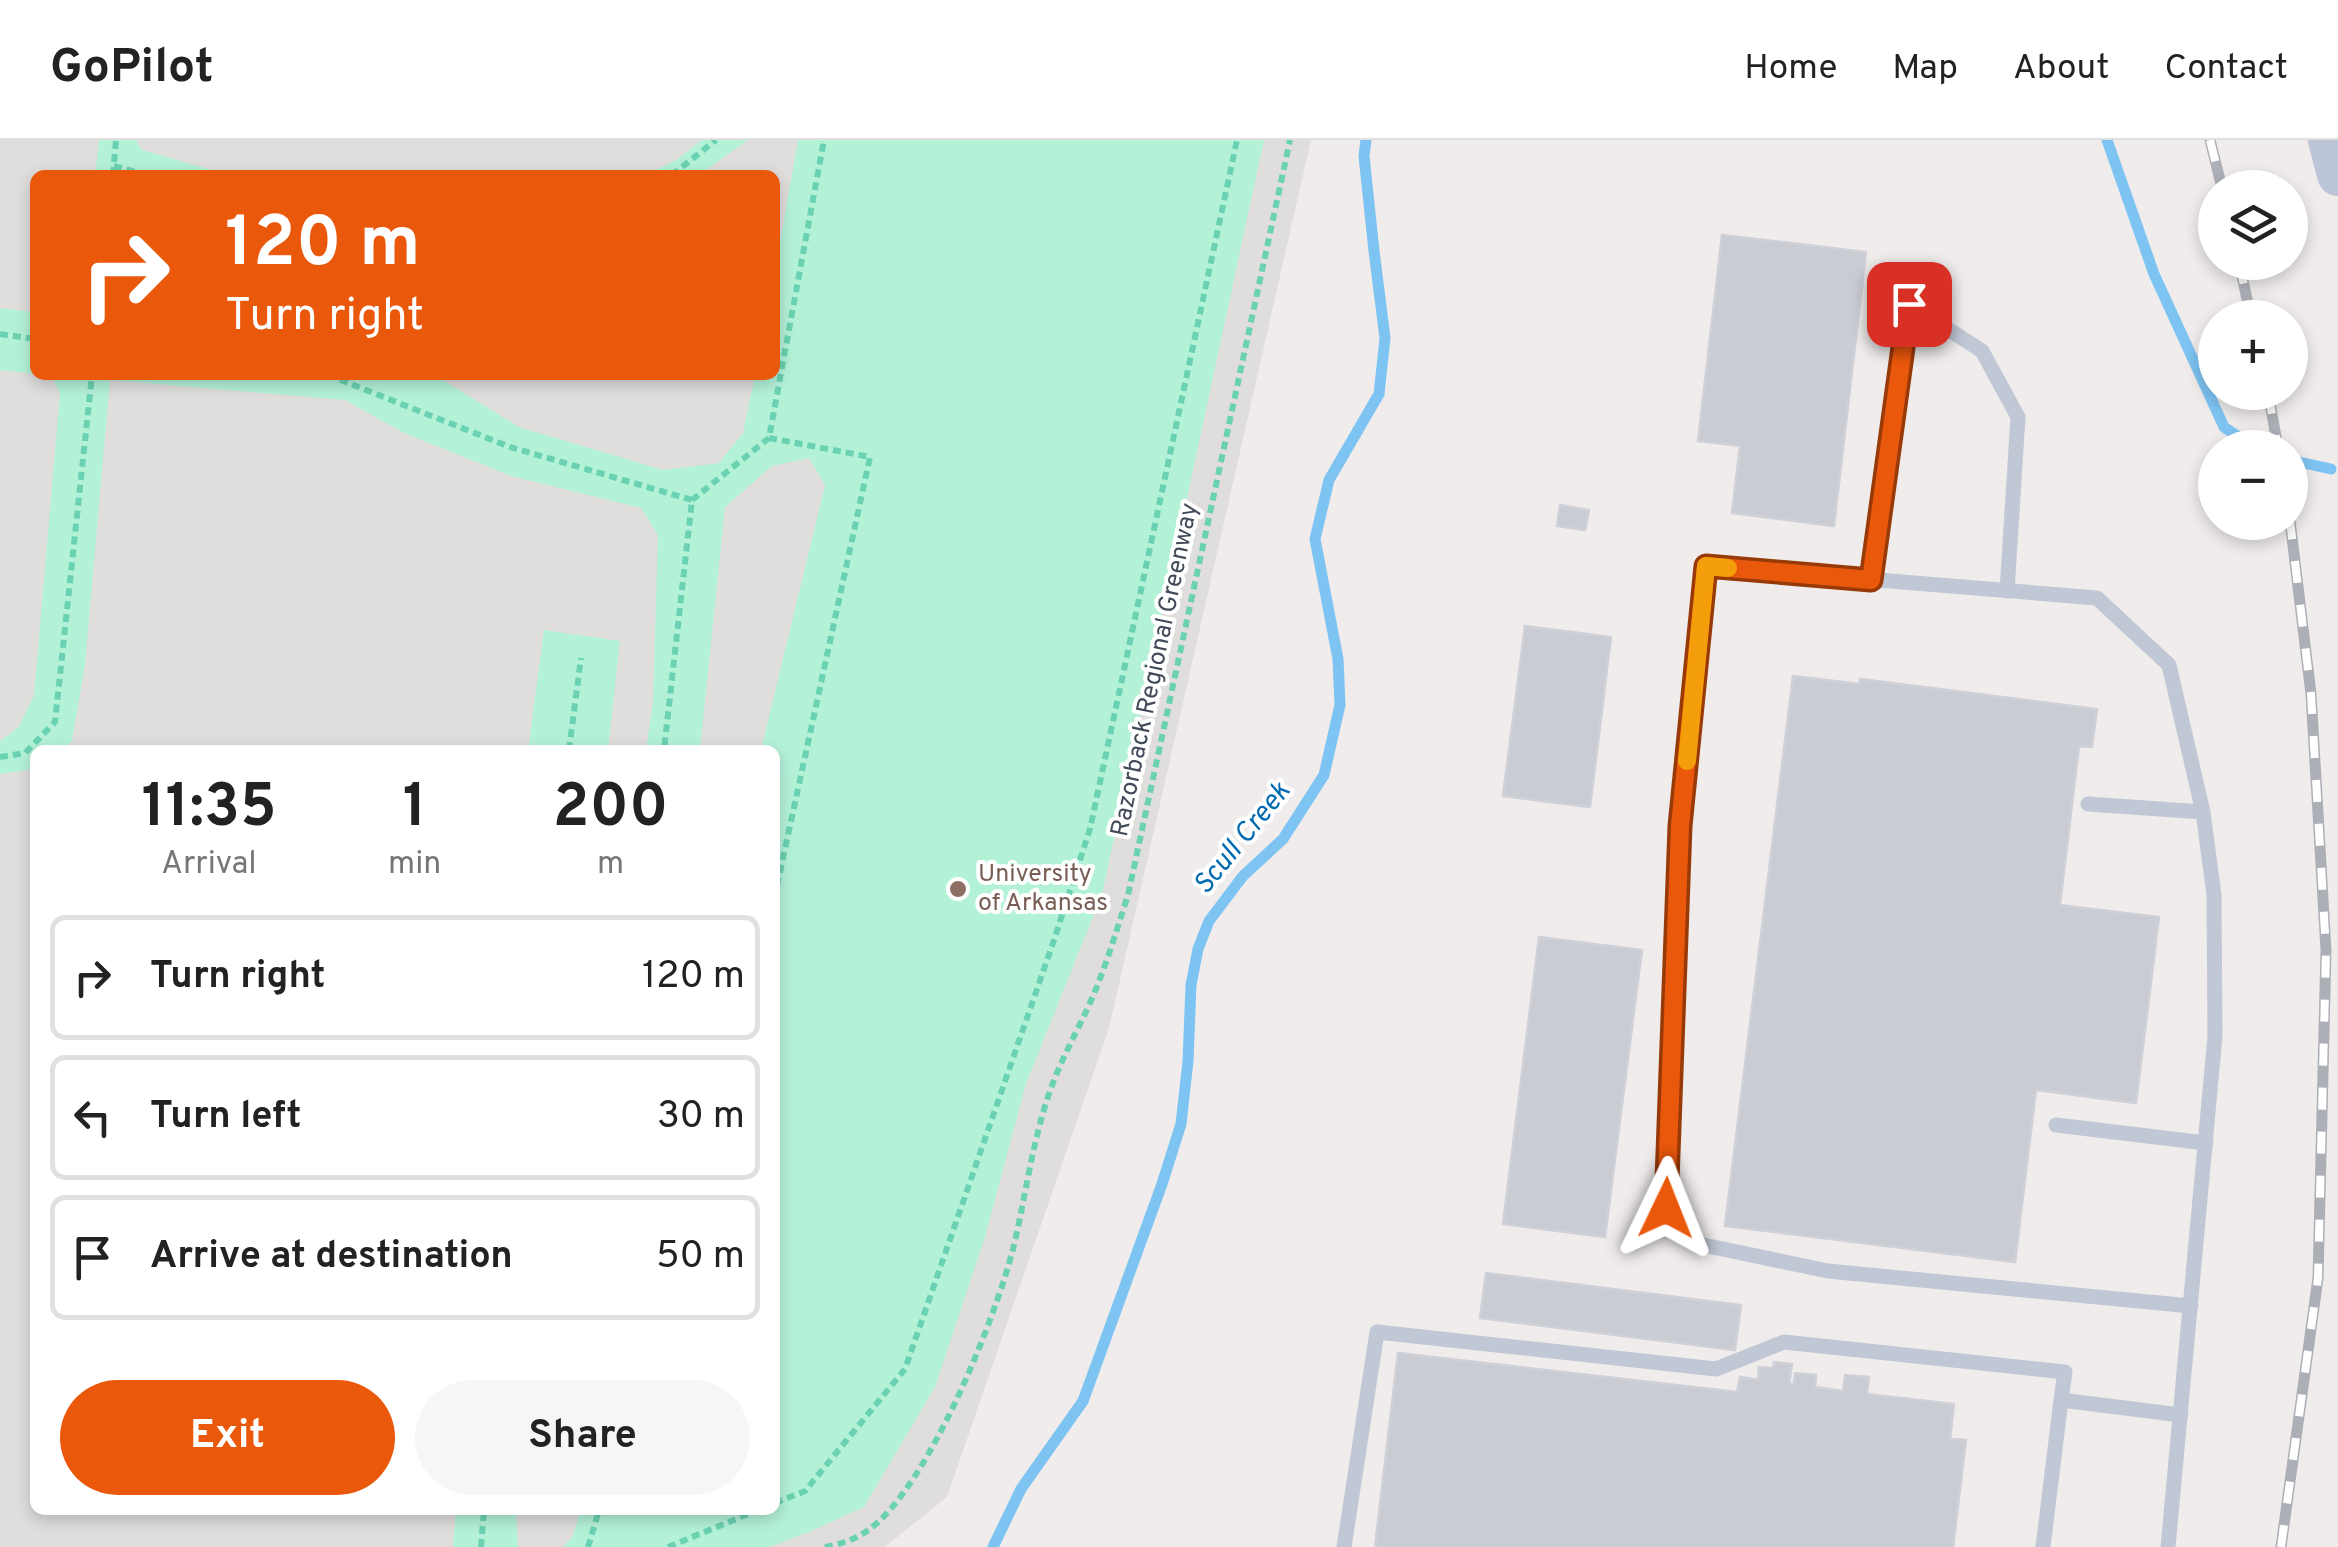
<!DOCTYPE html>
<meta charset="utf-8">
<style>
:root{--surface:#fff;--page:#f6f6f6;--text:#222;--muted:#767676;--line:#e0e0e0;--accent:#ea580c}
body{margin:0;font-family:Overpass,sans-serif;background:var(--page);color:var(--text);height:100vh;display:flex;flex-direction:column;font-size:38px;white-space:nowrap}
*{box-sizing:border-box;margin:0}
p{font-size:32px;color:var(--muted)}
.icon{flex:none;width:55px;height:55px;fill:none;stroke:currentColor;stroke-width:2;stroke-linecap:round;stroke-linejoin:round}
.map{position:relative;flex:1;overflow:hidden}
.side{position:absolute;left:30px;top:605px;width:750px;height:770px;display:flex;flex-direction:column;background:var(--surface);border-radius:15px;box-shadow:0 5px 15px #0003}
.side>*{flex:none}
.top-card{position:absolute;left:30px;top:30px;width:750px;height:210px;border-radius:15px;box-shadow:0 5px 15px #0003;background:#ea580c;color:#fff;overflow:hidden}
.controls{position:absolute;left:2198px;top:30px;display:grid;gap:20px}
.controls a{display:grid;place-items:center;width:110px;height:110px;border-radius:50%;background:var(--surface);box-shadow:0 5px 15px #0003;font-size:50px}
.pin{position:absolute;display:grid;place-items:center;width:85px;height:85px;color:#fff;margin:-42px;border-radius:20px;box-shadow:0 5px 15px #0006}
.me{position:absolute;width:110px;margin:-55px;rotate:2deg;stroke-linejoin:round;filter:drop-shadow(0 0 8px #0008)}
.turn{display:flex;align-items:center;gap:35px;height:210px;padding:0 30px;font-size:45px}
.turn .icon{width:130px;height:130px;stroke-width:2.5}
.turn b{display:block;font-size:70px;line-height:85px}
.eta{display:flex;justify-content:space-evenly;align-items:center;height:170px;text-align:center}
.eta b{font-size:60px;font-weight:700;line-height:70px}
.cta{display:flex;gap:20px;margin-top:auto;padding:20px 30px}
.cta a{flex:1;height:115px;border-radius:60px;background:var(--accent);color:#fff;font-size:40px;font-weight:700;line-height:115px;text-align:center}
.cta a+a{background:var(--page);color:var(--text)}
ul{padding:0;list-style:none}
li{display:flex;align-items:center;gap:30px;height:125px;margin:0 20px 15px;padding:0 10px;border:5px solid var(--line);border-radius:15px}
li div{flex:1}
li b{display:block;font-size:38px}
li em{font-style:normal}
header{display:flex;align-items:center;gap:60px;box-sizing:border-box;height:140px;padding:0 50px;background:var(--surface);border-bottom:2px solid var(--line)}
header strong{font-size:48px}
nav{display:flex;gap:55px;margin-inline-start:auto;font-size:35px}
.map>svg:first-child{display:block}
.education{fill:#e0dddd;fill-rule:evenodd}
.green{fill:#b4f2d8}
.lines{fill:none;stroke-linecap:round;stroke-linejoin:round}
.stream{stroke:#7ec4f3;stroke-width:11}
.building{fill:#caccd4;stroke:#cfd0d8;stroke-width:2.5}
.path{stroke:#6ad2b2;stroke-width:6;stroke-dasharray:8 5;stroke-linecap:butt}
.lane{stroke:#c0c7d5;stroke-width:15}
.secondary{stroke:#bcc4d7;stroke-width:42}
.rail-casing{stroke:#adafb7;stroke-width:11}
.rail{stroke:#fff;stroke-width:8;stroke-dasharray:22;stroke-linecap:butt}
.route-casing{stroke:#983908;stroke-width:25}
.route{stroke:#ea580c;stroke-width:18}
.slow{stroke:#f59e0b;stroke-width:18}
.education-dot{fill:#8d6e63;stroke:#fff;stroke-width:4}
.labels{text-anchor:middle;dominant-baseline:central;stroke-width:8;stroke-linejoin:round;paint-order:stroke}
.street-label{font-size:25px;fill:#434b5a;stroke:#fff}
.education-label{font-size:25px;fill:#785e54;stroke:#fff;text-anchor:start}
.water-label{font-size:28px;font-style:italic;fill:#016ab0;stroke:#fff}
</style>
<header>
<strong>GoPilot</strong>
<nav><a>Home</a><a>Map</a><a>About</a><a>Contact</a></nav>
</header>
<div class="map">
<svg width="2338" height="1407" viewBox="0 0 2338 1407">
<rect width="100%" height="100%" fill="#efeceb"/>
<path class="education" d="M0 0H1311L1109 888 947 1357 885 1407H0ZM35 35H775V235H35ZM35 610H775V1370H35Z"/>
<path class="green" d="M99 0H136L142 10 229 35H95Z
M702 0H748L699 35H644L675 21Z
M798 0H1264L1102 754 1026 944 985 1097 935 1247 864 1367 809 1392 769 1407H563L573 1396 580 1370H775V610H761L825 345 809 318 772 326 725 367 700 610H646L653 562 658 395 641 368 511 336 404 293 345 260 110 240 85 525 72 601 62 610H35V629L0 634V601L18 588 34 555 60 253 52 237 39 235H428L443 240 519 287 663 330 719 323 743 293 755 235H775V131Z
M0 168 35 172V234L0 230Z
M544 490 620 501 608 610H528Z
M456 1370H516L518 1407H453Z"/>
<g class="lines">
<path class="stream" d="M2107 0 2154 134 2224 287 2255 308
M2290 320 2331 329
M993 1407 1021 1349 1083 1261 1162 1044 1181 984 1188 921 1191 845 1198 809 1209 781 1243 736 1283 699 1324 635 1340 565 1338 519 1315 399 1329 340 1379 254 1385 198 1374 111 1364 16 1366 0"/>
</g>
<path class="building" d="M1722 95 1866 112 1834 386 1732 373 1740 306 1698 301Z
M1560 365 1589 370 1585 390 1557 386Z
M1525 486 1611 497 1590 667 1503 656Z
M1793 536 1860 544V539L2097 569 2092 607 2079 606 2060 765 2159 777 2136 963 2036 950 2015 1122 1725 1086Z
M1539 797 1642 810 1605 1097 1503 1084Z
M1486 1133 1741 1165 1735 1210 1480 1178Z
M1398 1213 1737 1252 1740 1237 1758 1240 1759 1227 1773 1228 1774 1222 1792 1224 1789 1244H1794L1795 1233 1816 1235 1815 1247 1843 1251 1845 1235 1869 1237 1867 1254 1954 1264 1950 1299 1966 1300 1953 1407H1375Z"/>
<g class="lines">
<path class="path" d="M114 26 147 35
M113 35 116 0
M672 35 716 0
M0 194 35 199
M328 235 510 307 692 360 664 610
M769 298 870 317 775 755
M692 360 769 298 824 0
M569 610 581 518
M0 617 25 613 55 582 92 235
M775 1363 805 1351 905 1229 1052 806 1090 689 1237 0
M481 1407 484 1370
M588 1407 599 1370
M668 1407 758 1370
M825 1407C840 1404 854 1400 867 1391 927 1350 995 1180 1013 1109 1025 1060 1031 1009 1047 960 1058 924 1078 891 1093 856 1107 823 1117 789 1128 755L1290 0"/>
<path class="lane" d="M1871 440 1909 164 1982 211 2018 277 2007 451
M2088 664 2203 672
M2056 985 2206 1003
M1344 1407 1377 1192 1716 1229 1784 1202 2065 1232 2061 1260
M2043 1407 2061 1260 2181 1275
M2168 1407 2215 896 2214 755 2203 672 2169 525 2097 458 1706 426 1680 686 1666 1069 1694 1103 1828 1131 2191 1166"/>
<path class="secondary" d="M2329 0 2338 35"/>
<g class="rail-casing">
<path id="rail" d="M2210 0 2222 48
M2239 122 2251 178
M2268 252 2278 308
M2281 1407 2318 1138 2326 810 2311 554 2290 381"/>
</g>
<use href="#rail" class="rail"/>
</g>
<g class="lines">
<g class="route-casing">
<path id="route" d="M1666 1068 1680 686 1706 426 1871 440 1909 164"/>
</g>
<use href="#route" class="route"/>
<path class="slow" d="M1687 621 1706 426 1728 428"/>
</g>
<circle class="education-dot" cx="958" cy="749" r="10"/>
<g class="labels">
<g class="street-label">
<text transform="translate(1156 530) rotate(-78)">Razorback Regional Greenway</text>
</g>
<g class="education-label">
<text x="978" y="735">University<tspan x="978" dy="29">of Arkansas</tspan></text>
</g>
<g class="water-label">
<text transform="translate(1243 699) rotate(-51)">Scull Creek</text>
</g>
</g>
</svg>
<div class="controls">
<a><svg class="icon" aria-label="layers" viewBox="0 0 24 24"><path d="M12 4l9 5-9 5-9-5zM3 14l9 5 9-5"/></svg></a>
<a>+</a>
<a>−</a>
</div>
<div class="pin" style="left:1909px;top:164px;background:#d93025"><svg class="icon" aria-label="arrive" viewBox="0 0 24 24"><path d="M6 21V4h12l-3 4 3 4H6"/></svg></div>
<svg class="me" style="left:1666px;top:1068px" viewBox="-20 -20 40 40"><path d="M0-17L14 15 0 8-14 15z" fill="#ea580c" stroke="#fff" stroke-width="4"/></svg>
<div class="top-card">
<div class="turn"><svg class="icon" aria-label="right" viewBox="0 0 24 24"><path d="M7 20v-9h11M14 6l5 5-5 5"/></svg><div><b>120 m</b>Turn right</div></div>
</div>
<section class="side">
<div class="eta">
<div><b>11:35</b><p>Arrival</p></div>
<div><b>1</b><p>min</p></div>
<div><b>200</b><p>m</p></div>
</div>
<ul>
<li><svg class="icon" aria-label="right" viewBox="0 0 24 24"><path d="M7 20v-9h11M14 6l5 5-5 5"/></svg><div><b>Turn right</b></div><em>120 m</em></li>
<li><svg class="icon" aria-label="left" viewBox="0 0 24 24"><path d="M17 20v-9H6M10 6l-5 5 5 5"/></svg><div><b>Turn left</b></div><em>30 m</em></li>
<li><svg class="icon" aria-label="arrive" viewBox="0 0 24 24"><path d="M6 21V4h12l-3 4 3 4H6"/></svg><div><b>Arrive at destination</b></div><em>50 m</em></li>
</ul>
<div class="cta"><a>Exit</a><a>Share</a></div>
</section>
</div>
